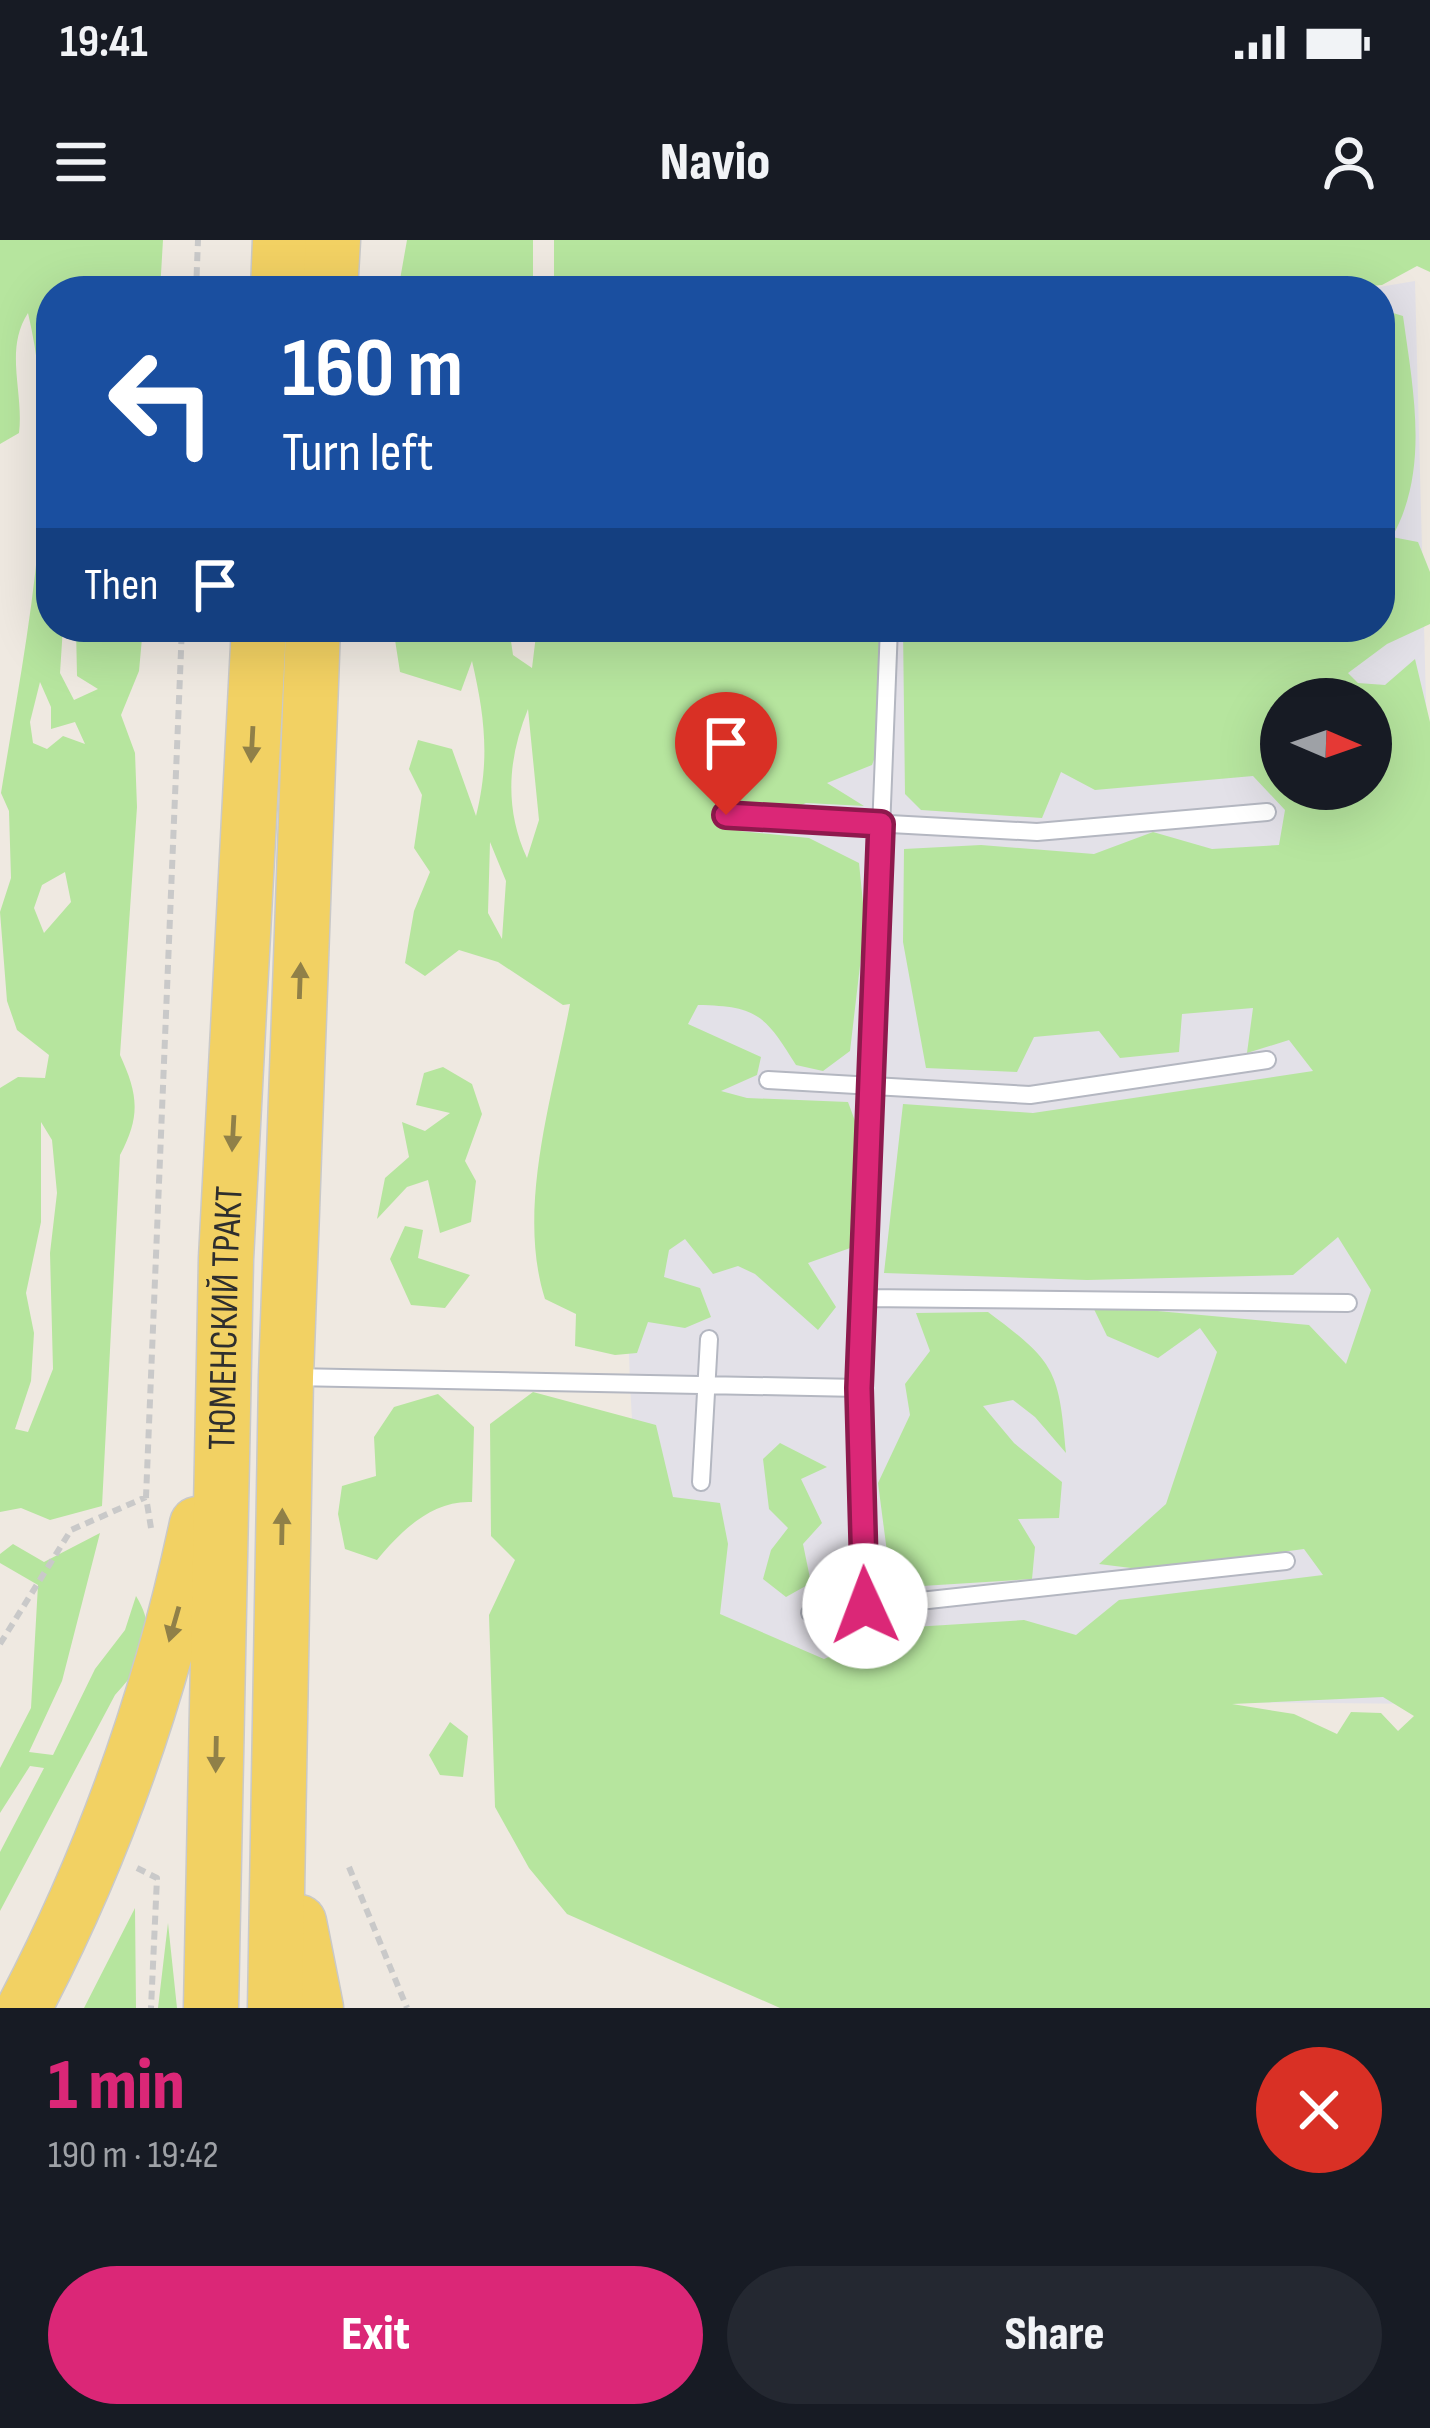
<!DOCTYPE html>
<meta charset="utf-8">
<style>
:root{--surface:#171b24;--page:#242831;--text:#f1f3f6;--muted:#9ea1a6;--accent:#db2777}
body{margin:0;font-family:"Sofia Sans Condensed",sans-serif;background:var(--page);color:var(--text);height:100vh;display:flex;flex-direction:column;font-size:45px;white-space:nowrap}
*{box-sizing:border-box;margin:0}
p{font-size:39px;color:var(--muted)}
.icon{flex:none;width:66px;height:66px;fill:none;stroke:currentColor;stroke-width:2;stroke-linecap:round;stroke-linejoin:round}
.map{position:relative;height:1768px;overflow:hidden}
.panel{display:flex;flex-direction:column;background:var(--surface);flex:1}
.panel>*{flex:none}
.banner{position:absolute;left:36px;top:36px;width:1359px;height:366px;border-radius:48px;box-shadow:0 12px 48px #0002;background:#1a4fa0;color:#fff;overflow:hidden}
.needle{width:78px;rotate:92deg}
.tools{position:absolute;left:1260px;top:438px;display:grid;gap:24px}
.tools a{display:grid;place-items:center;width:132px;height:132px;border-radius:50%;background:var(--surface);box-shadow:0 12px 48px #0002;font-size:60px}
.pin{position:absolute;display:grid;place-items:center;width:102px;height:102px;color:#fff;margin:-123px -51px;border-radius:50% 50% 50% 0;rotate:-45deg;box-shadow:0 0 12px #0007}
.pin .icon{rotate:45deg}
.me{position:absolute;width:132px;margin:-66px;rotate:358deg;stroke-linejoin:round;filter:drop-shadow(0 0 9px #0008)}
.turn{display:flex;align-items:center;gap:42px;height:252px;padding:0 48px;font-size:54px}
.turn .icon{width:156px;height:156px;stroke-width:2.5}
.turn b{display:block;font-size:84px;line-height:102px}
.then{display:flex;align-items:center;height:114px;padding:0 48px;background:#0003;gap:24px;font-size:45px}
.round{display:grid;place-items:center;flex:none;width:126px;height:126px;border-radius:63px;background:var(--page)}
.summary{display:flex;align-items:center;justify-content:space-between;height:204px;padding:0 48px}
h1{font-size:72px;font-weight:800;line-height:90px;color:var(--accent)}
.primary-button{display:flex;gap:24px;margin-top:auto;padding:24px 48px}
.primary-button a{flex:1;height:138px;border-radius:72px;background:var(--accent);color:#fff;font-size:48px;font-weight:800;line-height:138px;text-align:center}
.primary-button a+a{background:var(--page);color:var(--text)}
.status{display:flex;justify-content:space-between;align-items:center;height:84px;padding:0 60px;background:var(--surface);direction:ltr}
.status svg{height:33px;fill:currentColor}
header{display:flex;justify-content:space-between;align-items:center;height:156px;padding:0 48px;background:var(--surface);font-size:54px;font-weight:800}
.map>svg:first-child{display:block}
.industrial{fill:#e3e1e8;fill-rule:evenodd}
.green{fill:#b6e59e;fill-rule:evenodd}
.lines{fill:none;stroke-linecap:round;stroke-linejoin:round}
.service-casing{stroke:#b4b7c1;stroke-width:20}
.primary-casing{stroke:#c9c9c9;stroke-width:57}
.path{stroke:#c9c9c9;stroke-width:6;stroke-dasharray:9 6;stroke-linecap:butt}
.service{stroke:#fff;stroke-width:16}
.primary{stroke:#f2d163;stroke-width:54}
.oneway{fill:#908048}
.route-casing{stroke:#8e194d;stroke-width:30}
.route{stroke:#db2777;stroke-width:21}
.labels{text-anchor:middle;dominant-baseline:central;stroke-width:9;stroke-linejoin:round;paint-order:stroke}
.street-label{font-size:39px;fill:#2e2e2e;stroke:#fff}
</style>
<div class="status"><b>19:41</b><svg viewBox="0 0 49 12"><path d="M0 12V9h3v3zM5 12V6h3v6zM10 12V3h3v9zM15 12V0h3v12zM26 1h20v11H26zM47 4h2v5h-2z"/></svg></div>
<header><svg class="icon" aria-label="menu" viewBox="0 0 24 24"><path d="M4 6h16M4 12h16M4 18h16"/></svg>Navio<svg class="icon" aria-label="person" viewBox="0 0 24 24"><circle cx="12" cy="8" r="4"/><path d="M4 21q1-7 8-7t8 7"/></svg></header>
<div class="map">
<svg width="1430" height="1768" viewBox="0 0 1430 1768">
<rect width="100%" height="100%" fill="#efe9e1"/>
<path class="industrial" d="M1415 41 1430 615V1464L1216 1462 647 1438 630 1144 606 387H1380V51H1355ZM1281 459H1371V549H1281Z"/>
<path class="green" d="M0 0H163L160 51H51V387H63L60 433 74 460 98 449 77 436 76 387H143L139 431 121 475 135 513 137 567 120 815C138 854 141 876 120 915L102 1266 50 1280 21 1268 0 1272V848L18 837 45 838 49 815 17 790 7 761 0 672 11 638 9 571 1 553C26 399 64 226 28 73 4 110 24 152 19 193L0 204ZM40 442 51 467V489L75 482 85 504 63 496 47 509 33 503 30 482ZM65 632 71 662 44 693 34 668 42 645ZM41 882 52 900 57 953 50 1013 53 1129 28 1192 15 1189 31 1141 34 1093 26 1053 41 982Z
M407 0H533V51H398Z
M554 0H1430V32L1417 26 1382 45 1321 51H554Z
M1380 69 1403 76C1413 149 1430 230 1392 297L1418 302 1430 332V384L1387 404 1348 433 1358 443 1385 445 1415 419 1430 482V1768H780L567 1674 529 1628 495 1567 489 1375 515 1320 491 1296 490 1184 533 1152 656 1185 673 1257 720 1263 728 1304 720 1374 824 1419 897 1388 1024 1380 1076 1395 1119 1360 1323 1335 1304 1309 1147 1330 1099 1324 1166 1264 1217 1112 1200 1088 1158 1118 1107 1096 1092 1065 1309 1085 1346 1124 1371 1050 1338 997 1293 1035 1087 1040 884 1033 903 864 1033 873 1313 831 1289 800 1247 813 1253 768 1182 774 1179 812 1120 818 1099 791 1034 797 1017 832 926 828 903 702 904 609 981 605 1094 614 1153 592 1212 609 1279 605 1285 570 1253 536 1095 550 1061 532 1042 578 921 570 905 554 903 387H1380ZM1281 459H1371V549H1281ZM1383 1457 1414 1476 1398 1491 1381 1473 1351 1472 1337 1494 1294 1474 1232 1464Z
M393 387H509L513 415 532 428 537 387H883L881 501 872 525 827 543 864 566 806 563 740 591 809 598 859 623 865 683 850 811 823 831 796 825C765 775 757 766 698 765L688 784 761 817 757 835 721 851 747 858 848 862 858 889 853 1007 808 1023 836 1067 818 1090 755 1034 738 1026 713 1034 685 999 669 1010 664 1037 700 1048 711 1077 685 1088 648 1082 637 1113 615 1115 575 1106 576 1074 545 1059C516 968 553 856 570 764L563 765 498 722 459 710 425 736 405 723 414 671 430 632 414 608 422 555 409 529 418 500 452 509 476 576C490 520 485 477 472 421L461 451 400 432ZM528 469 539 580 527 618C504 568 508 518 528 469ZM490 602 506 641 502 699 488 673Z
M443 827 472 844 482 874 465 921 476 941 471 982 440 993 428 940 407 947 377 979 385 938 409 917 402 882 425 891 450 873 416 865 424 833Z
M405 986 423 990 418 1018 470 1035 445 1068 411 1065 390 1019Z
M988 1072C1055 1122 1059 1130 1066 1213L1035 1177 1013 1160 983 1166 1014 1203 1062 1242 1059 1278 1018 1279 1035 1307 1032 1339 922 1346 887 1312 878 1243 910 1175 905 1144 930 1111 916 1073Z
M438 1154 474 1187 472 1262C432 1260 401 1291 377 1320L345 1309 338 1274 342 1246 376 1236 374 1197 394 1167Z
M780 1203 827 1227 801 1239 822 1283 803 1304 811 1343 786 1357 763 1339 771 1310 788 1288 769 1269 763 1219Z
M100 1293 62 1441 29 1512 53 1515 95 1429 125 1390 136 1356C160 1394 143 1426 115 1455L0 1671V1612L44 1528 30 1526 0 1573V1528L31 1468 38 1345 0 1323V1314L13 1304 44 1322Z
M450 1482 468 1496 463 1537 440 1535 429 1515Z
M135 1668 136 1768H84Z
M168 1683 177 1768H158Z"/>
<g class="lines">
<g class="service-casing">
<path id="service" d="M726 575 1037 592 1267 572
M768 840 1030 855 1267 820
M863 1058 1348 1063
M292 1137 859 1148
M701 1242 709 1099
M865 1367 859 1148 889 387
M810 1373 1286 1321"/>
</g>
<g class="primary-casing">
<g id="primary">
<path d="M278 51 280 0"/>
<path d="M330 51 333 0"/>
<path d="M299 1682 316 1768"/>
<path d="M24 1768C105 1614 161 1454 197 1284"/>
<path id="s1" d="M211 1768 226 1019 259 387"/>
<path d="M275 1768 286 1137 313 387"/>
</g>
</g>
<path class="path" d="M196 51 198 0
M151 1288 146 1257 182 387
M0 1404 71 1290 146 1257
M349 1627 407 1768
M137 1628 157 1638 151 1768"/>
<use href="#service" class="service"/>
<use href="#primary" class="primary"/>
</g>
<defs><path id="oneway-solid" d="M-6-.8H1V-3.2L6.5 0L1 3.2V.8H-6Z" transform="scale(3)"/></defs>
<g class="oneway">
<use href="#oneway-solid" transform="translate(252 504) rotate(93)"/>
<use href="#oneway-solid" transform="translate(300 741) rotate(-88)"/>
<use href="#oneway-solid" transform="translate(233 893) rotate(93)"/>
<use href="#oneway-solid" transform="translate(282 1287) rotate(-89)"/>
<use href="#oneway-solid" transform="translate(174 1384) rotate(106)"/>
<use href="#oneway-solid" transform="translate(216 1514) rotate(91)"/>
</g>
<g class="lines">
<g class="route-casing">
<path id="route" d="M726 575 881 584 859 1148 865 1366"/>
</g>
<use href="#route" class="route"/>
</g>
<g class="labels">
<g class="street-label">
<text stroke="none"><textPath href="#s1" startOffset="690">ТЮМЕНСКИЙ ТРАКТ</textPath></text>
</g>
</g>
</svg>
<div class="tools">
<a><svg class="needle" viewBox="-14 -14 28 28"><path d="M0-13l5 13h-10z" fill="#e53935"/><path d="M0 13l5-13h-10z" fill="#9ea1a6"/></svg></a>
</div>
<div class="pin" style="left:726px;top:575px;background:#d93025"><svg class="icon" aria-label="arrive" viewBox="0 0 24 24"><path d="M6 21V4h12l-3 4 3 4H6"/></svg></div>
<svg class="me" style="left:865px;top:1366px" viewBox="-20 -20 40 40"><circle r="19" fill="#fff"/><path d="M0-13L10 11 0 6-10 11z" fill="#db2777"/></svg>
<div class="banner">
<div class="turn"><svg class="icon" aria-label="left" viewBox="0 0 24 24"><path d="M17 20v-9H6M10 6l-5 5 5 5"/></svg><div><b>160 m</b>Turn left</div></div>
<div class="then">Then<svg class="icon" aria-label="arrive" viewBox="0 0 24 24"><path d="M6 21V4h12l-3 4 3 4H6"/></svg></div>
</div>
</div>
<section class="panel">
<div class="summary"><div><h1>1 min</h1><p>190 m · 19:42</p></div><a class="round" style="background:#d93025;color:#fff"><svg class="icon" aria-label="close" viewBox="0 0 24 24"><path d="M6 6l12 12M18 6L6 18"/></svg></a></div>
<div class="primary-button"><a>Exit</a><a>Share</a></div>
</section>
